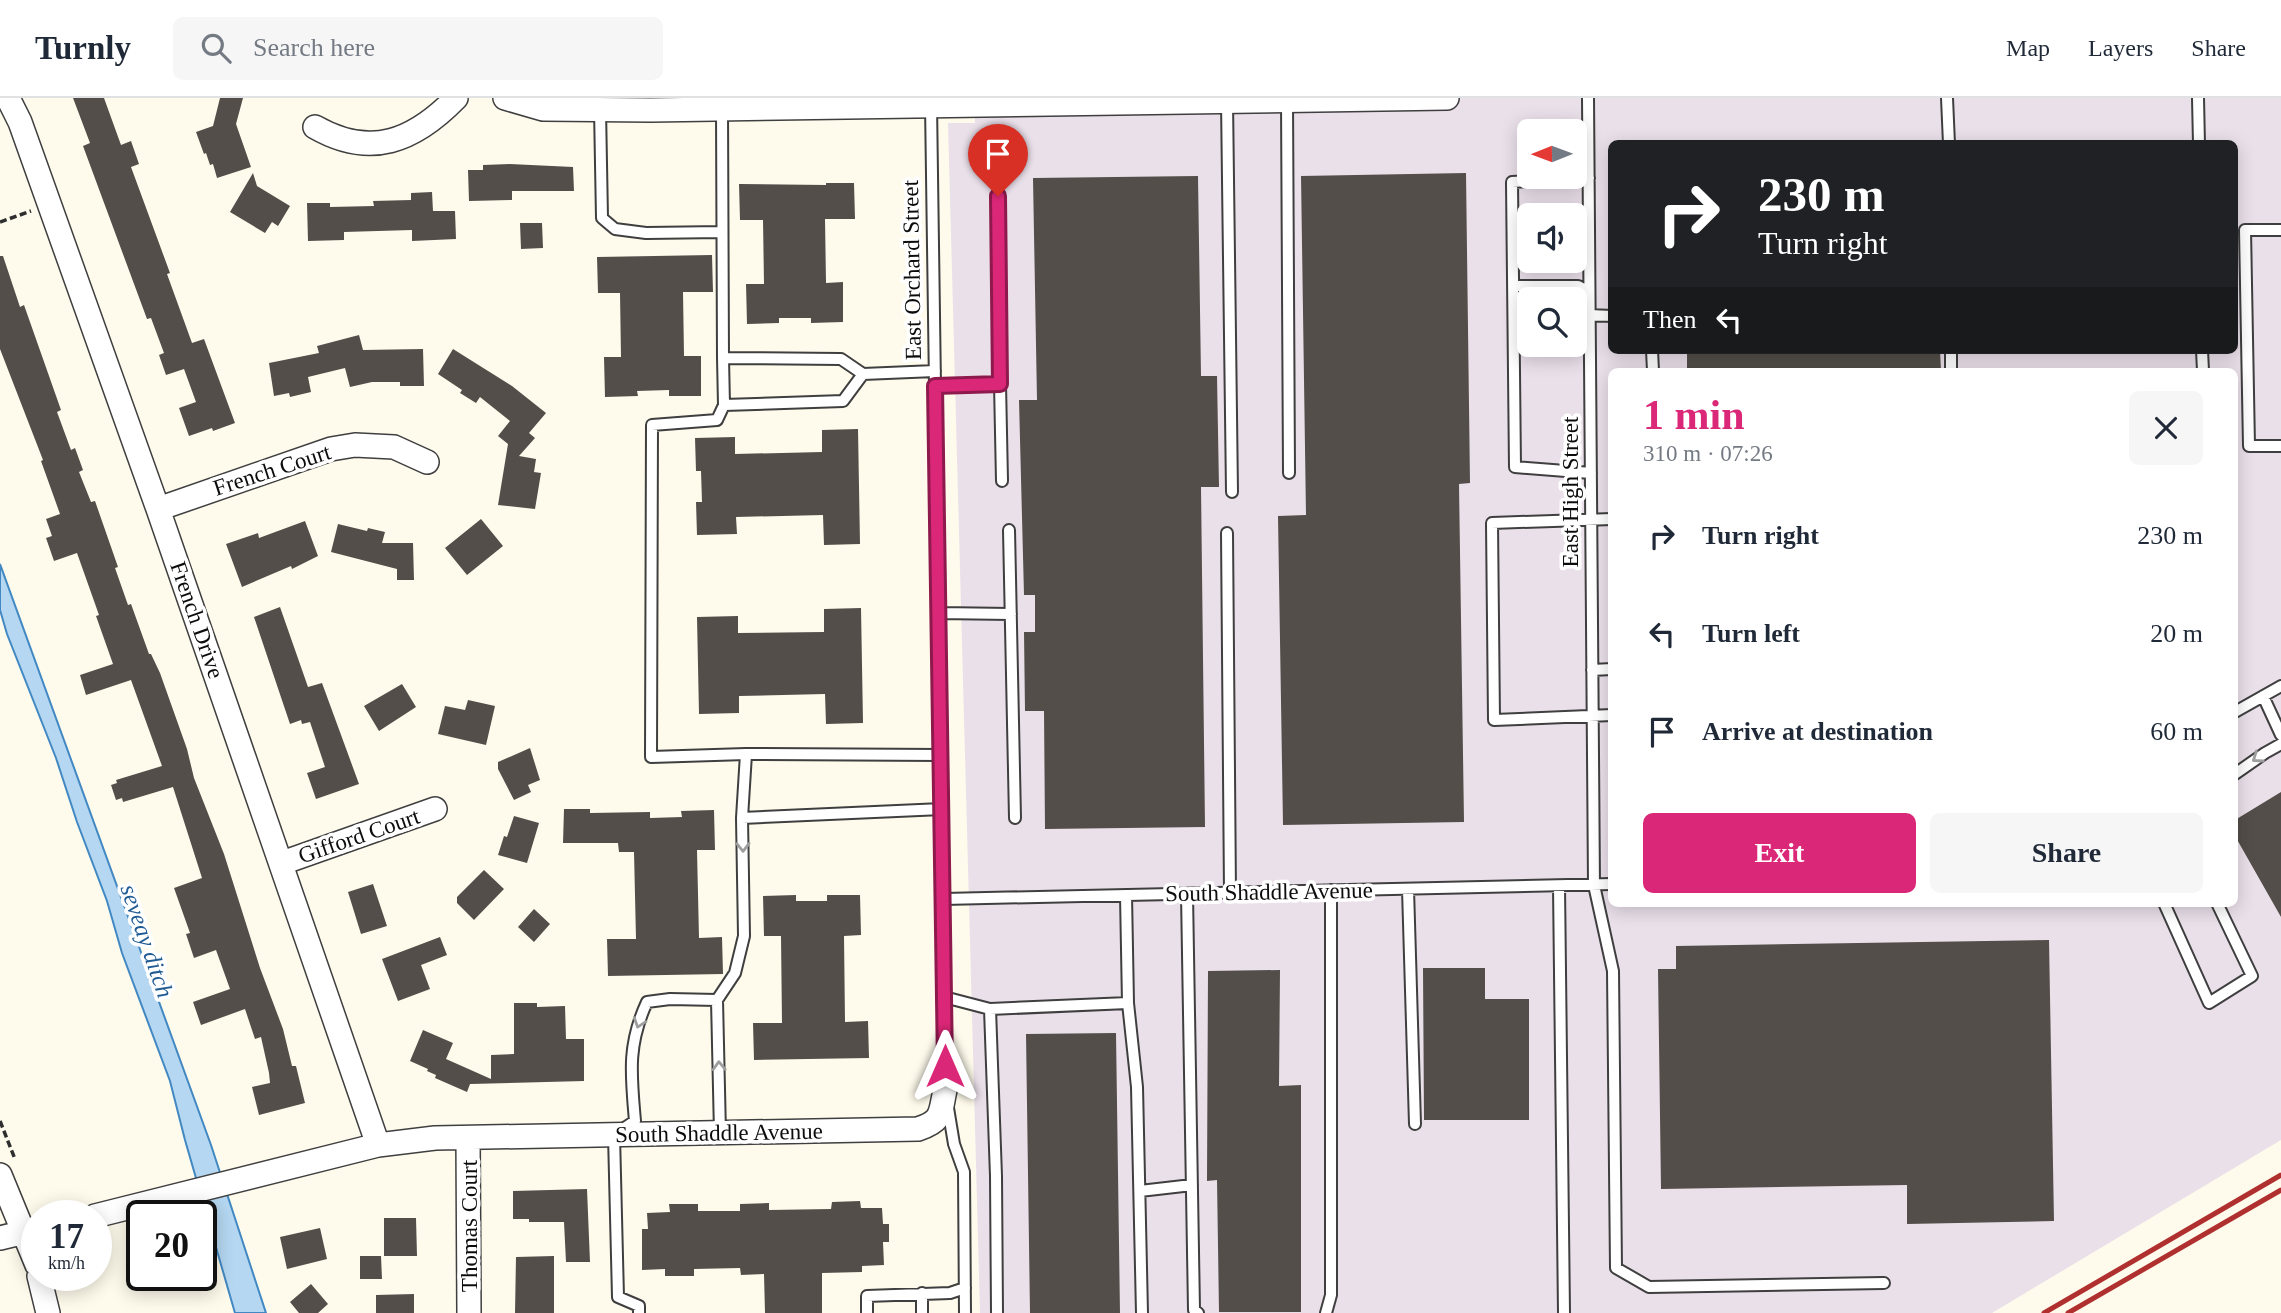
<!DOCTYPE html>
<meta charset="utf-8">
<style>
:root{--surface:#fff;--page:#f6f6f7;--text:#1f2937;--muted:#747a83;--line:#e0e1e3;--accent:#db2777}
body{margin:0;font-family:Georgia,serif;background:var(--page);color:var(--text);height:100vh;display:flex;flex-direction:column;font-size:26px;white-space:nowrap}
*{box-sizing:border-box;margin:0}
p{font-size:23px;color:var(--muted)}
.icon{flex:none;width:38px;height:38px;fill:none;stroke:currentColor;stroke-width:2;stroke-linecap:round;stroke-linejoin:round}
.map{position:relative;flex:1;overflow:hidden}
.details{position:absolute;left:1608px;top:270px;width:630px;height:539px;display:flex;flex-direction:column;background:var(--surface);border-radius:10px;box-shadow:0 4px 18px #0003}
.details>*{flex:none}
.banner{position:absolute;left:1608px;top:42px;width:630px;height:214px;border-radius:10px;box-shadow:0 4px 18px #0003;background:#202124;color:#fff;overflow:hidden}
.needle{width:46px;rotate:269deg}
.tools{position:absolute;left:1517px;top:21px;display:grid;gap:14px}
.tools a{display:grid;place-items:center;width:70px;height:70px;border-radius:10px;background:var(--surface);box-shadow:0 4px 18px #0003;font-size:35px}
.speed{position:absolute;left:21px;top:1102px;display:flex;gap:14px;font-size:35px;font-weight:700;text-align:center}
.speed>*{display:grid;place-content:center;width:91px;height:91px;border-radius:50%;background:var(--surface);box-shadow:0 4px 18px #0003;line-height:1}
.speed small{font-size:18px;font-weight:400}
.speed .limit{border:4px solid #111;border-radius:10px;background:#fff;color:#111}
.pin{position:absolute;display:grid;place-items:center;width:60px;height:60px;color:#fff;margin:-72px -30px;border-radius:50% 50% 50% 0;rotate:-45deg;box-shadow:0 0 7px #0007}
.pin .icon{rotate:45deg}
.me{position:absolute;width:77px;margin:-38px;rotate:0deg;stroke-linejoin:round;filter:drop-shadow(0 0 5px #0008)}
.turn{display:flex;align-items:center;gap:24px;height:147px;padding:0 35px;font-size:32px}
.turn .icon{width:91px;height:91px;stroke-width:2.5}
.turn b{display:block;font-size:49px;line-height:60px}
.then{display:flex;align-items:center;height:66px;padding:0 35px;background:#0003;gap:14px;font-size:26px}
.round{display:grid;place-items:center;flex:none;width:74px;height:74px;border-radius:10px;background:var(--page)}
.head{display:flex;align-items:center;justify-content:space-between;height:119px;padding:0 35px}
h1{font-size:42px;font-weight:700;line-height:52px;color:var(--accent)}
.action{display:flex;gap:14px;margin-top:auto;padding:14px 35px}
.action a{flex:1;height:80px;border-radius:10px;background:var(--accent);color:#fff;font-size:28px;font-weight:700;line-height:80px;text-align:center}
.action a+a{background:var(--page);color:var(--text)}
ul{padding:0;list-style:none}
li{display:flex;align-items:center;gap:21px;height:98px;padding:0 35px}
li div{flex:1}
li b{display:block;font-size:26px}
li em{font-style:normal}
header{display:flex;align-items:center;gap:42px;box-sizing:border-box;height:98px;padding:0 35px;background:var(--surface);border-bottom:2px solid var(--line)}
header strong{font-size:33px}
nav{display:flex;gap:38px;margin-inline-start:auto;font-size:24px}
.search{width:490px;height:63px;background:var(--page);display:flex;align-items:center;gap:18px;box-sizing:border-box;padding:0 24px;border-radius:10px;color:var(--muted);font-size:26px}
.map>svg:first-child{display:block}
.industrial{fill:#eae0ea;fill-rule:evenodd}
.water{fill:#b5d7f1;stroke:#4288c2;stroke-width:2}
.building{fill:#534e49}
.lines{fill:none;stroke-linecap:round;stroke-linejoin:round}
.service-casing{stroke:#3f3f3f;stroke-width:14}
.minor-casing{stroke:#3f3f3f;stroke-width:26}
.path{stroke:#2e2e2e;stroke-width:3.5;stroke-dasharray:7 3.5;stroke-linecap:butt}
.service{stroke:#fff;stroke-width:10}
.minor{stroke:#fff;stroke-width:23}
.rail{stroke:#b02f2f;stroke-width:5}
.oneway{stroke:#9e9e9e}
.route-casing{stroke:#8e194d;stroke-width:18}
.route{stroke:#db2777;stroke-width:12}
.labels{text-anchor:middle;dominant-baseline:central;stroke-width:7;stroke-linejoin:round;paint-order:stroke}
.street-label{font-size:23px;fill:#0c0c0c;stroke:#fff}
.water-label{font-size:24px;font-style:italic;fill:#205b93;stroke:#fff}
</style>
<header>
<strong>Turnly</strong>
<div class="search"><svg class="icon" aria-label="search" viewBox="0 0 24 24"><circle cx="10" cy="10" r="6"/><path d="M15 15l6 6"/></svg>Search here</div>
<nav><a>Map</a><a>Layers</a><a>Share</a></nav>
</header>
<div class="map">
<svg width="2281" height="1215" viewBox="0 0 2281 1215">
<rect width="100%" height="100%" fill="#fefbec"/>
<path class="industrial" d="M975 0H2281V1042L1992 1215H980L948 25H975ZM1530 33H1575V79H1530ZM1612 46H2235V252H1612ZM1530 117H1575V163H1530ZM1530 201H1575V247H1530ZM1612 273H2235V805H1612Z"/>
<path class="water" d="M0 466 211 1047 266 1215H235L185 1042 170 983 122 855 107 803 77 724 56 660 7 536 0 512Z"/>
<path class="building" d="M73 0H104L121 47 131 43 139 66 131 69 170 175 167 176 192 245 204 241 235 325 213 333 212 330 189 338 179 310 196 304 184 271 166 277 159 257 164 255 151 220 147 221 83 48 90 45Z
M220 0H243L236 26 251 69 217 80 213 66 210 67 206 55 204 56 196 34 213 28Z
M510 66 573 69 574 93H512V102L469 103 468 72H483V67Z
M253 75 257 88 290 108 278 128 272 124 265 135 230 114Z
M1466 75 1470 385 1459 386 1464 724 1283 727 1278 418 1306 417 1301 78Z
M1198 78 1201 278H1217L1219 389H1201L1205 729 1045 731 1044 613H1025L1024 534H1035V497H1024L1019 302H1037L1033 80Z
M826 85H854L855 121H825L826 185 843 184V224L811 225V220H779V225L747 226 746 186H764L763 122H740L739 86 826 87Z
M432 94 433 113H455L456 141 412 143V132L344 134V142L308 143 307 105H330V109L374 108 373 103 411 102V95Z
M520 125H542L543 150 521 151Z
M712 157 713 194H683L684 258H701V298H669V292L637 293 638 298 605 299 604 259H621L620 195H598L597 159Z
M0 158H3L20 209 24 207 61 312 57 314 71 352 75 350 83 372 79 374 91 404 95 403 118 469 115 470 128 507 131 506 149 556H151L160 575 187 651 194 680 224 756 260 870 283 931 292 968H296L305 1005 259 1017 252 989 270 985 269 975 261 939 255 941 245 911 201 927 193 904 230 891 216 852 194 860 186 836 190 835 174 790 202 780 173 689 123 704 122 700 116 702 111 687 117 685 116 682 162 668 131 582 86 597 80 577 113 566 96 518 99 517 77 455 54 463 46 440 52 438 46 421 60 416 41 363 43 362 0 251Z
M359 237 363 252 423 251 424 288H400V284H372L350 289 345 270 308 279 311 294 290 299 289 295 274 298 269 265 319 255 317 248Z
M453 251 512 288 546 315 529 335 535 340 519 358 536 361 534 374 541 375 535 411 498 407 508 346 498 338 510 323 480 299 476 305 460 295 462 292 438 276Z
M1687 252H1940L1941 273H1687Z
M858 331 860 446 824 447 823 417 736 419 737 436 697 437 696 404H702L701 373H696L695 340 735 339V356L822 354V332Z
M481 421 503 448 467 477 445 450Z
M305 423 318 458 292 471 291 468 242 489 226 446 258 435 259 440Z
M338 426 367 433 368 430 385 434 382 445H413L414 482H397V471L331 454Z
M280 509 308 589 322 585 359 686 316 701 307 675 325 669 310 624 302 626 301 622 290 626 254 519Z
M861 510 863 625 826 626 825 596 739 598V615L699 616 697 519 738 518V535L824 534V511Z
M402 586 416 609 379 633 364 608Z
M468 602 495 608 486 647 438 636 445 608 465 612Z
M530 650 540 682 528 687 531 694 514 702 498 671V664Z
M2281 694V819L2235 738V722Z
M564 711H590V715L650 714V720L682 719 681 713 714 712 715 752H697L699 840 722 839 723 876 608 878 607 841H636L634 754H619L618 745H563Z
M514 718 539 725 527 765 498 757 504 738 507 739Z
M484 772 504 791 474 822 457 805V799Z
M373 786 387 828 361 836 348 794Z
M796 797V803H827V797H860L861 837 844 838 845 924 868 923 869 960 754 962 753 925H782L781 838H764L763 798Z
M534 811 550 826 534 844 518 829Z
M440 839 447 857 421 867 430 891 398 903 382 861Z
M2049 842 2054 1123 1907 1126V1087L1661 1091 1658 871H1676V848Z
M1423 870H1485V901H1529V1022H1424Z
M1280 872 1279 988 1301 987V1214H1219L1217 1082 1207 1083 1208 873Z
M514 905H537V909L565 908 566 941H584V983L470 986 467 994 435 980 436 977 427 973 428 971 410 963 423 932 453 945 446 961 491 981V957L514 956Z
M1116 935 1120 1215H1030L1026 936Z
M587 1091 590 1164H566L564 1124H529V1121H513V1093Z
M860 1103 861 1110H882L883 1126H889V1144H883L884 1167 862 1168V1174L822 1175V1215H765L764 1176 741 1177 740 1170 694 1171V1178H665V1171L642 1172V1131H648L647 1115 670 1114 669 1106H698V1113H740V1106L769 1105V1112L831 1111 832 1104Z
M384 1120H416L417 1158H384Z
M320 1130 327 1161 287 1171 280 1139Z
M360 1158H381L382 1181H360Z
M554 1158V1215H515L516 1159Z
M311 1186 328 1206 318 1215H299L290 1204Z
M414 1196V1215H376V1197Z"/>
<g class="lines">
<g class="service-casing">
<path id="service" d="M1588 0 1594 787 1613 873 1616 1170 1649 1189 1884 1185
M1947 0 1949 46
M2198 0 2199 46
M1287 2 1289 375
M1227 3 1232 394
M931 6 945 994
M600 11 602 120 615 131 646 135 722 134
M722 11 723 260 841 261 863 276
M1589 80 1512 84 1515 369 1591 375
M998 98 1000 286
M2281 132H2245L2249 348H2281
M1513 188H1578L1589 194
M1589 217 1612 218
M1652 252 1653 273
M2202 252 2203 273
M723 260 724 307
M935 273 863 276 843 303 724 307 717 322 652 327 651 659 746 656 941 657
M1951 273V252
M935 288 1000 286 1002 383
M1612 421 1492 425 1494 622 1612 617
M1009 432 1015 720
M1227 435 1230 795
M939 515 1011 516
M1592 572 1612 571
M2263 598 2281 637
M2235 614 2281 588
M2235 676 2265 655 2281 646
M742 720 942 711
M1559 788 1564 1215
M1408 791 1415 1026
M1187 796 1194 1212 1198 1215
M1126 797 1128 905
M944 801 1612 786
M2164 805 2209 905 2252 878 2217 805
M944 899 990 911 996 1078 997 1215
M717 902 720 1035
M990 911 1128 905 1137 989 1142 1215
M948 1010 954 1046 964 1074 965 1215
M1140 1093 1192 1087
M922 1195V1215
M639 1215V1208L618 1199 614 1037 635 1023C631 977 627 947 647 904L670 901 717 902 735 875 744 838 742 720 746 656
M867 1215V1198L950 1195 965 1190
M1326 1215 1331 1197V792"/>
</g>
<g class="minor-casing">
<path id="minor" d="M8 0 20 24 158 411 378 1047
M505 0 543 11 651 12 1447 0
M315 29C371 61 414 43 456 0
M158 411 331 351 355 347 394 349 427 364
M282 765 435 711
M468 1040 469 1215
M0 1077 37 1167
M95 1118 378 1047 435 1040 918 1031C943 1023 940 1015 945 992
M0 1140 37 1131
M39 1178 48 1215"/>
</g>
<path class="path" d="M0 124 31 113
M0 1023 15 1061"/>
<use href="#service" class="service"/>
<use href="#minor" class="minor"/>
<path class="rail" d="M2044 1215 2281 1077
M2068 1215 2281 1092"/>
</g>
<defs><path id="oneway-chevron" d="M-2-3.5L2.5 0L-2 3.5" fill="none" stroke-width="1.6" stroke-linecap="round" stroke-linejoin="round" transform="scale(1.75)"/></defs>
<g class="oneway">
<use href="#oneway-chevron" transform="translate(2257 660) rotate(145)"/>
<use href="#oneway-chevron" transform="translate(743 749) rotate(89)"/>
<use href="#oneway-chevron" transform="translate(639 925) rotate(109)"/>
<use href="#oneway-chevron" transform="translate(719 968) rotate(-92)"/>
</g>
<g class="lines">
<g class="route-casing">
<path id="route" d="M945 968 935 288 1000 286 998 98"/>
</g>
<use href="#route" class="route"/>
</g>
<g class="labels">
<g class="street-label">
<text transform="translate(912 172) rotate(-91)">East Orchard Street</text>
<text transform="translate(272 372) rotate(-18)">French Court</text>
<text transform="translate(1570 394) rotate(-90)">East High Street</text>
<text transform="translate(197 522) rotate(71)">French Drive</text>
<text transform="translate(359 738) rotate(-19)">Gifford Court</text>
<text transform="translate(1269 794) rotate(-1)">South Shaddle Avenue</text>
<text transform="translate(719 1035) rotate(-1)">South Shaddle Avenue</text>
<text transform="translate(469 1128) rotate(-90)">Thomas Court</text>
</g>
<g class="water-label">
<text transform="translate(147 843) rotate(71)">seveay ditch</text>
</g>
</g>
</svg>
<div class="tools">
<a><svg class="needle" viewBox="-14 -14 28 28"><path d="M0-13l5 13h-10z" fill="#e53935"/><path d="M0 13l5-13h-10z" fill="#747a83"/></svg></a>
<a><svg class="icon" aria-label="sound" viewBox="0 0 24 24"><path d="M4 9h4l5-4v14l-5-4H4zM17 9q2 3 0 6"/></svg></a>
<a><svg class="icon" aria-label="search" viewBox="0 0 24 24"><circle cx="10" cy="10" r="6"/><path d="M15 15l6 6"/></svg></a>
</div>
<div class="speed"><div>17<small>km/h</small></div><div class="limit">20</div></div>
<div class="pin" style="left:998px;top:98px;background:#d93025"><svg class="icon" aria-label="arrive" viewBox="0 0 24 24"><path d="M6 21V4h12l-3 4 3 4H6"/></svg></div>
<svg class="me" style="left:945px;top:968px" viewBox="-20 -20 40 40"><path d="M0-17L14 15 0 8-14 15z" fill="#db2777" stroke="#fff" stroke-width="4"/></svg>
<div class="banner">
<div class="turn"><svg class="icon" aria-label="right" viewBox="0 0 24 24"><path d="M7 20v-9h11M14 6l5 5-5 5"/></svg><div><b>230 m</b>Turn right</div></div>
<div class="then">Then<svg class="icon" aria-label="left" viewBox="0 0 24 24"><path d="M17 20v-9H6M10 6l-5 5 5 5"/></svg></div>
</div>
<section class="details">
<div class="head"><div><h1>1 min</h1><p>310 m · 07:26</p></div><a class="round"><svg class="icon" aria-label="close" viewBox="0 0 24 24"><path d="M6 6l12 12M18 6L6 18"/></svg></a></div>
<ul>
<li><svg class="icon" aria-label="right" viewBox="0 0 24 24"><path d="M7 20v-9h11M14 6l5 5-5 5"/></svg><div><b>Turn right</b></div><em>230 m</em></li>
<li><svg class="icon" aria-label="left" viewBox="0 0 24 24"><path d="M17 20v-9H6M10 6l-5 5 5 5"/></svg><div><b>Turn left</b></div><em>20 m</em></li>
<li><svg class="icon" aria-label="arrive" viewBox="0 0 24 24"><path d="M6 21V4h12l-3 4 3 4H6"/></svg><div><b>Arrive at destination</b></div><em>60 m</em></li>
</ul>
<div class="action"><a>Exit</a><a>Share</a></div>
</section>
</div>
